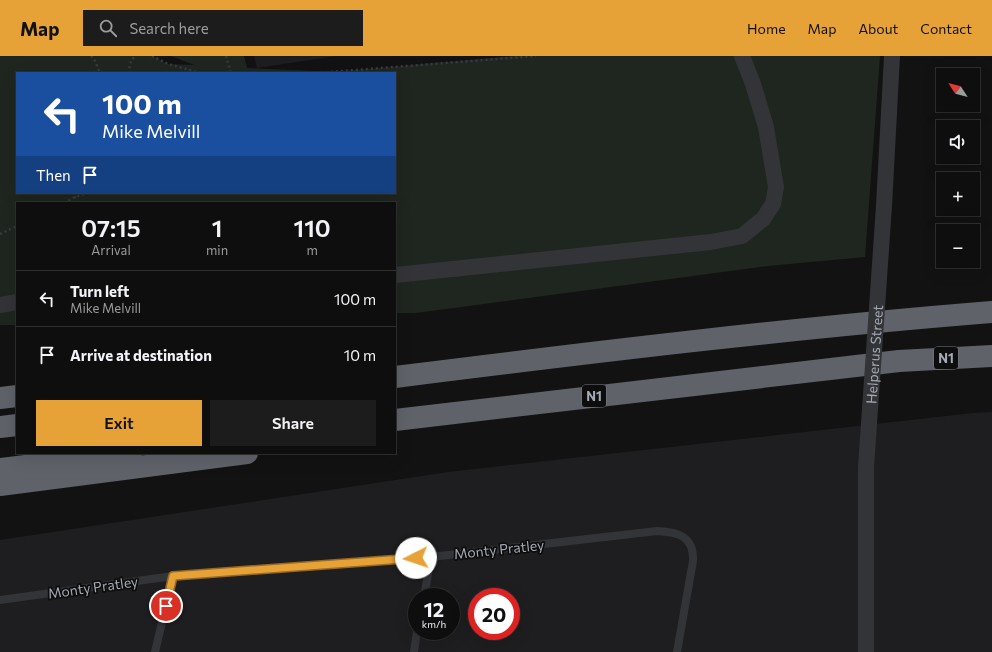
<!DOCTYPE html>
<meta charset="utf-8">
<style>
:root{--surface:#0e0e0e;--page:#1c1c1c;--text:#f1f3f6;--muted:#9b9c9e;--line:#2e2e2e;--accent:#e6a237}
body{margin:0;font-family:Commissioner,sans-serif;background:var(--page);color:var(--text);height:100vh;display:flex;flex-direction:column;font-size:15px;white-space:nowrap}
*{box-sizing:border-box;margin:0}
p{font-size:13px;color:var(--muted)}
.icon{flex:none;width:22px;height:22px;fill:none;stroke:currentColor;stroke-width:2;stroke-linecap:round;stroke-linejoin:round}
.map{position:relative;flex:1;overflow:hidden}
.panel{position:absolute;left:16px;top:146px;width:380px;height:252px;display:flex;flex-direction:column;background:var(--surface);border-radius:0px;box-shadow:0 4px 16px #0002,0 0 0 1px var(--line)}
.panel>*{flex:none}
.guide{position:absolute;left:16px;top:16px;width:380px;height:122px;border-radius:0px;box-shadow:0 4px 16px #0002,0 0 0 1px var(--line);background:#1a4fa0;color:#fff;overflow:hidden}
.needle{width:26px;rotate:306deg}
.tools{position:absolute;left:936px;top:12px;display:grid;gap:8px}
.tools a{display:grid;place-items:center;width:44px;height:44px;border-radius:0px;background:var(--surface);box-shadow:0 4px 16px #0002,0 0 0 1px var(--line);font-size:20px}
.speed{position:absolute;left:408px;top:532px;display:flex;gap:8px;font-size:20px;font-weight:700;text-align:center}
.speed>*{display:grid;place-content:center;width:52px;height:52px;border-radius:50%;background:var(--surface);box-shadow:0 4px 16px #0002,0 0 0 1px var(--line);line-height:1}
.speed small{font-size:10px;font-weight:400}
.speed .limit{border:6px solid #d22;background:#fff;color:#111}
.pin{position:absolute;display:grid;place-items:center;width:34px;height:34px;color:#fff;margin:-17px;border:2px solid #fff;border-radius:50%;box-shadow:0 1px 4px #0007}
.me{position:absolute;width:44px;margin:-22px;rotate:266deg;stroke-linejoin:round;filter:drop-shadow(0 0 3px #0008)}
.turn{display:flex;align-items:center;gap:14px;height:84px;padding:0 20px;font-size:18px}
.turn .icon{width:52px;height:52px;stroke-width:2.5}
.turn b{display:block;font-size:28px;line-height:34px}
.then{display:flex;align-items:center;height:38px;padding:0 20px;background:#0003;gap:8px;font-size:15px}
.eta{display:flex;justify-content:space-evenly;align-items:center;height:68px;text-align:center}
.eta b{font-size:24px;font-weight:600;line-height:28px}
.action{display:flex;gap:8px;margin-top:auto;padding:8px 20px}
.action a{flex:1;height:46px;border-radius:0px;background:var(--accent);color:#111;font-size:16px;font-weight:600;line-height:46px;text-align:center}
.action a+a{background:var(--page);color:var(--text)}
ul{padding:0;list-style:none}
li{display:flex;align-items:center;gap:12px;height:56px;padding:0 20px;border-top:1px solid var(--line)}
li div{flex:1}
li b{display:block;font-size:15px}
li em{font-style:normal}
header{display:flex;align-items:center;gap:24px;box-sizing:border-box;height:56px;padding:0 20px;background:var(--accent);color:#111}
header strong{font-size:19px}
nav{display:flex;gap:22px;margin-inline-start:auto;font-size:14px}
.search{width:280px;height:36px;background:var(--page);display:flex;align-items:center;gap:10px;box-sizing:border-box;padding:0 14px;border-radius:0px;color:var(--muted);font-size:15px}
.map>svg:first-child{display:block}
.built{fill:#1e1e20;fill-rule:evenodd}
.green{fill:#1e261f;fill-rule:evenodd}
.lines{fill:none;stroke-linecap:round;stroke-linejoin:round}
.path{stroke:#393b3f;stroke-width:2.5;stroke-dasharray:2 3;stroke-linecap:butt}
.lane{stroke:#333438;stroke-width:8}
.street{stroke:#333438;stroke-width:16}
.highway{stroke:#5f6269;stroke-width:22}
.street-bridge{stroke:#333438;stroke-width:16}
.route-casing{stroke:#966924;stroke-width:10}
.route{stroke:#e6a237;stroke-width:7}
.labels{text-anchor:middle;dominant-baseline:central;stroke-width:3.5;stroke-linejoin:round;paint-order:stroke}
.shield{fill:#0d0d0e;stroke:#777a82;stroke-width:1}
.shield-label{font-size:13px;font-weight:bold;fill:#a4a9b3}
.street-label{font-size:14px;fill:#a4a9b3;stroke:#0d0d0e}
</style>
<header>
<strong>Map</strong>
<div class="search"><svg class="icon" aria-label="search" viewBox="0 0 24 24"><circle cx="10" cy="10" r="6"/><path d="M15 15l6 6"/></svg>Search here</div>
<nav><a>Home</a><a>Map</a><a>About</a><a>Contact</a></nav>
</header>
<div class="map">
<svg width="992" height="596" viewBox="0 0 992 596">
<rect width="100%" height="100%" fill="#121213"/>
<path class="built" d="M254 0H337L257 12Z
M992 356V596H0V484L448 416 973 357ZM417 541H451V575H417ZM477 541H511V575H477Z"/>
<path class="green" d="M0 0H152L168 8 194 9 171 0H244L247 12 334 16 513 0H880L865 201 768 210 416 257H395V147H17V269H0ZM17 17H395V137H17Z"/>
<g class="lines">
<path class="path" d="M91 0 95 5 100 17
M152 0 168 8 201 17
M226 0 231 17
M128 17 131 5 135 0
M316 17 536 0
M64 147 75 141 89 137
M74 147 76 137
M0 178 17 170"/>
<path class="lane" d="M424 541 431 501
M0 544 173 520 431 501 657 475C678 476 694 480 693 505L677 596
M155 596 173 520
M414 596 417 575"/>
<path class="street" d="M884 150 892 0
M395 219 711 186 742 180 763 163 773 148 776 131 766 71 753 28 742 0
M0 249 17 246
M866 411V596"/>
<path class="highway" d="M395 321C594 296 792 272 992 256
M0 342 17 340
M395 364 899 305 992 300
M0 371 17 369
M0 413 131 397
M0 429 247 397"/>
<path class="street-bridge" id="s1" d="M866 411 884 150"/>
</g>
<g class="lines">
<g class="route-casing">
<path id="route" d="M166 550 173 520 416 502"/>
</g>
<use href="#route" class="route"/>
</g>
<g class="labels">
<g class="shield">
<rect x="934" y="291" width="24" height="22" rx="3"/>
<rect x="582" y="329" width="24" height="22" rx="3"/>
</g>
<g class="shield-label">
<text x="946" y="302">N1</text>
<text x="594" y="340">N1</text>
</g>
<g class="street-label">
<text stroke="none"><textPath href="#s1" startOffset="113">Helperus Street</textPath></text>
<text transform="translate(499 493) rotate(-6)">Monty Pratley</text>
<text transform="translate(93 531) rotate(-8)">Monty Pratley</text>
</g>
</g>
</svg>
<div class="tools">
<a><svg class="needle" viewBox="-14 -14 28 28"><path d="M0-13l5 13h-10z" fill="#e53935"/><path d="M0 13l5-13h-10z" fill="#9b9c9e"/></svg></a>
<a><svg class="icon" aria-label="sound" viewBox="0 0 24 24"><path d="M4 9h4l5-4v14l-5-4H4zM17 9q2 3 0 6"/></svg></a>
<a>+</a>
<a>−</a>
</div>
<div class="speed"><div>12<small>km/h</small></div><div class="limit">20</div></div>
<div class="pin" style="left:166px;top:550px;background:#d93025"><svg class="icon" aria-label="arrive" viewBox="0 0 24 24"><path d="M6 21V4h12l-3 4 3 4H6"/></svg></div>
<svg class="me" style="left:416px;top:502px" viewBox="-20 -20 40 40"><circle r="19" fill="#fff"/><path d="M0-13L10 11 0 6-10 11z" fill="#e6a237"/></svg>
<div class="guide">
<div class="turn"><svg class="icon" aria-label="left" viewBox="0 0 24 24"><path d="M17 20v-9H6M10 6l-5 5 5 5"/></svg><div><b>100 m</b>Mike Melvill</div></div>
<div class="then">Then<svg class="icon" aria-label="arrive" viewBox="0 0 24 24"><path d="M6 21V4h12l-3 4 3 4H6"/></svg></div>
</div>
<section class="panel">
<div class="eta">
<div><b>07:15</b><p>Arrival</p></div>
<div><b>1</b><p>min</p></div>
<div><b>110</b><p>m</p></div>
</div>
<ul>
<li><svg class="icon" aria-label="left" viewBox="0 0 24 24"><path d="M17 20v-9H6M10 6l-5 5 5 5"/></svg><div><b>Turn left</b><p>Mike Melvill</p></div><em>100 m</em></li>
<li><svg class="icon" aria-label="arrive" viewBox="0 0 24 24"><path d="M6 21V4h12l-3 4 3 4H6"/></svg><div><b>Arrive at destination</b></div><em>10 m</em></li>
</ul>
<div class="action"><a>Exit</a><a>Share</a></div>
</section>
</div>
